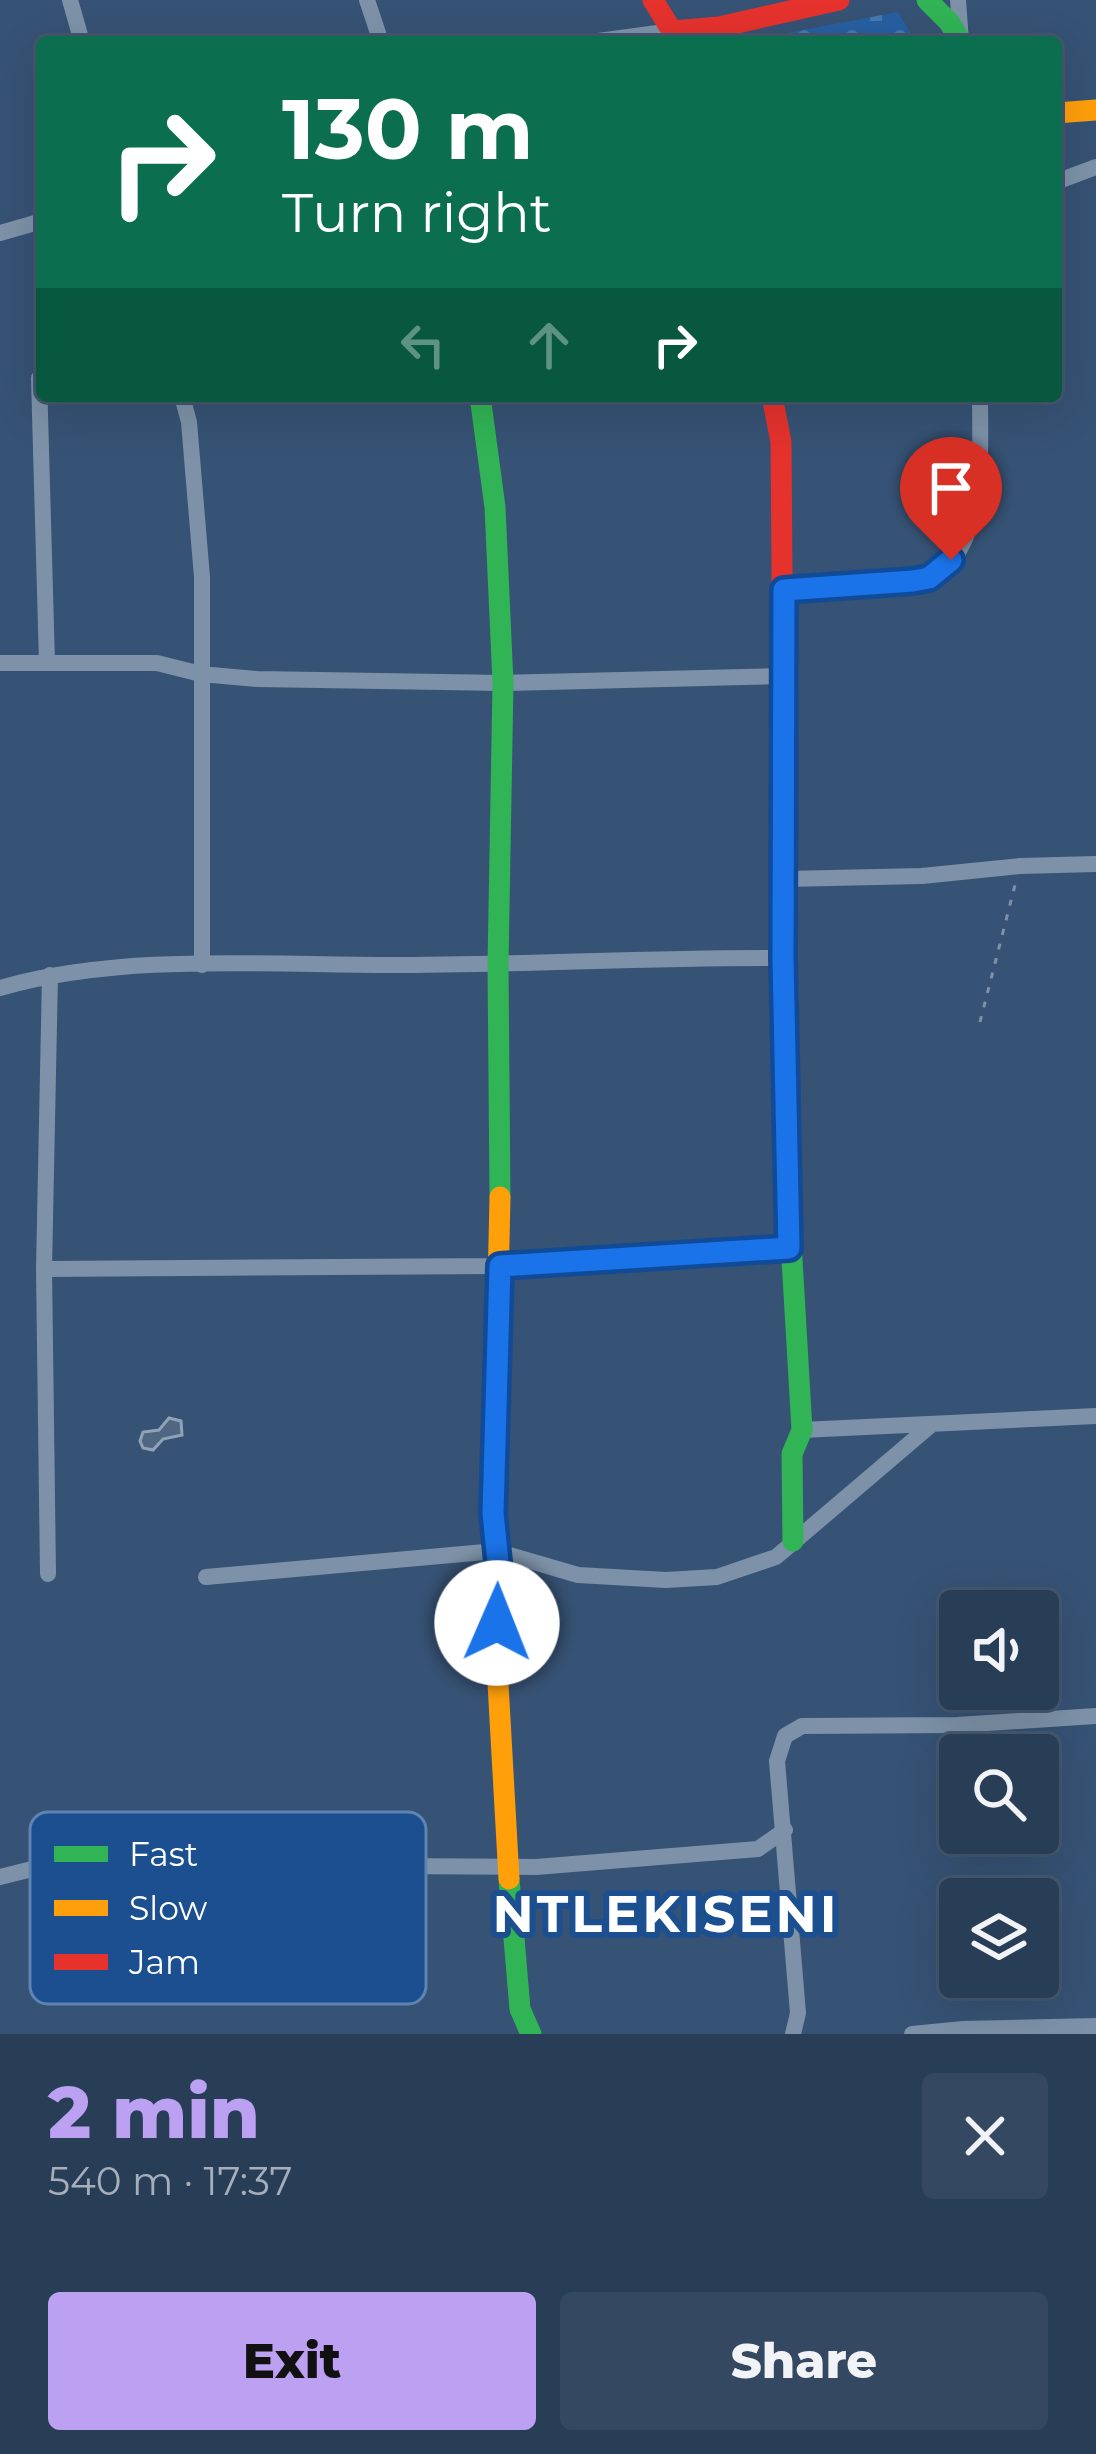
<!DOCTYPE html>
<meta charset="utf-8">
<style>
:root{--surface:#283e57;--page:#344961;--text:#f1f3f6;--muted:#a5aeba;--line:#44576d;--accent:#bca0f2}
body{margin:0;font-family:Montserrat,sans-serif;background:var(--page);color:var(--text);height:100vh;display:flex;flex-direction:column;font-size:45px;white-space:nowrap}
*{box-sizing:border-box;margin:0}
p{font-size:39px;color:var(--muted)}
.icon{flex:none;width:66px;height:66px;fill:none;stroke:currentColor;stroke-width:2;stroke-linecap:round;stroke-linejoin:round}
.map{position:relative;height:2034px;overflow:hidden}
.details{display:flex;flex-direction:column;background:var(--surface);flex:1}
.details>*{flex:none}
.top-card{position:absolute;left:36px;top:36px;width:1026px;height:366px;border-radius:12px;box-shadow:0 12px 48px #0002,0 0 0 3px var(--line);background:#0b6e4f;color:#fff;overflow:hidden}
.fabs{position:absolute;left:939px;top:1590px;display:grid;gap:24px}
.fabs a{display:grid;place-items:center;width:120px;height:120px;border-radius:12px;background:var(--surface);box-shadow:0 12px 48px #0002,0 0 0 3px var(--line);font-size:60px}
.pin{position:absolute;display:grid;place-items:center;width:102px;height:102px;color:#fff;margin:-123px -51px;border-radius:50% 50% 50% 0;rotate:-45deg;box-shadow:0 0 12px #0007}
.pin .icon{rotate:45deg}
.me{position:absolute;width:132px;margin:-66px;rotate:1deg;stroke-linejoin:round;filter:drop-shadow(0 0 9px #0008)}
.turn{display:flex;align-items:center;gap:42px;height:252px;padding:0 48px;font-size:54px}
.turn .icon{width:156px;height:156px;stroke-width:2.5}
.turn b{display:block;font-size:84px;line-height:102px}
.lanes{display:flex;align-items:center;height:114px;padding:0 48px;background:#0003;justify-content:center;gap:60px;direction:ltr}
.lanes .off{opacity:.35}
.round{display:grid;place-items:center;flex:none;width:126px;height:126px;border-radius:12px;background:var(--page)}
.head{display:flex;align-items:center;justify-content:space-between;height:204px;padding:0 48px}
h1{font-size:72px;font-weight:800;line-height:90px;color:var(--accent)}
.button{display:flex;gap:24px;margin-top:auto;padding:24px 48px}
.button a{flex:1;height:138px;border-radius:12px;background:var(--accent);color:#111;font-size:48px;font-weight:800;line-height:138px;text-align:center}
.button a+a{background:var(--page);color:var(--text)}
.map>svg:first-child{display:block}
.cemetery{fill:url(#cemetery-stones)}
.building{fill:#506783;stroke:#92a2b6;stroke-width:3}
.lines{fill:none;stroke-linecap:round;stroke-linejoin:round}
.path{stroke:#7d92a8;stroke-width:3;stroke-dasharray:6 9;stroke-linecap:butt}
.street{stroke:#7d92a8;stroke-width:16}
.fast{stroke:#30b455;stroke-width:21}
.slow{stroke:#ff9f0a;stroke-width:21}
.jam{stroke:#e5322d;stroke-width:21}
.route-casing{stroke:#114b97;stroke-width:30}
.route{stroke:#1a73e8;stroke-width:21}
.labels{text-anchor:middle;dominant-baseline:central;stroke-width:12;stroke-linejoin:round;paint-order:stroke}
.district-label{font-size:51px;font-weight:bold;letter-spacing:3px;fill:#fff;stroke:#1b4f8f}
.key{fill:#1b4f8f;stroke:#5f84b1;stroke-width:3}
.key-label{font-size:33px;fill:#fff}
</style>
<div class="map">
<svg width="1096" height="2034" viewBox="0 0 1096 2034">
<defs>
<pattern id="cemetery-stones" width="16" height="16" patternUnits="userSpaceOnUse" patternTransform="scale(3)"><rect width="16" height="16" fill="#265fa1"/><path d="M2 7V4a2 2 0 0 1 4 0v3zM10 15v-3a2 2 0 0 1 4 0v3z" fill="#4777af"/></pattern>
</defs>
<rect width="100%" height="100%" fill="#365274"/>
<path class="cemetery" d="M898 12 916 42H740Z"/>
<path class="building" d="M169 1418 181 1421 182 1435 163 1439 153 1450 143 1448 140 1441 143 1432 159 1430Z"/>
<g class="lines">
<path class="path" d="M980 1022 1015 885"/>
<path class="street" d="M70 0 82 42
M367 0 381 42
M958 0 961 41
M591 42 672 31
M1056 182 1096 167
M0 233 42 221
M39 378 47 663
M182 396 189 422 202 577V965
M784 590C817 588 907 588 932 576 987 550 980 446 980 396
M0 663H157L201 674 257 679 503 683 784 676
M785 879 922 876 1020 866 1096 864
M0 988C121 953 265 965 391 965 522 965 652 957 783 958
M44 1269 500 1266 789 1248
M802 1430 1096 1416
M48 1574 44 1269 50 975
M206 1577 496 1551 578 1575 666 1580 717 1577 776 1557 931 1425
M0 1877 52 1864 82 1863 248 1876 325 1877 389 1866 536 1867 758 1849 785 1830
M793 2034 798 2013 777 1761 785 1736 802 1726 957 1725 1096 1716
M912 2034 963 2029 1096 2026"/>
<path class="fast" d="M927 0 949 22 961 42
M480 396 495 507 503 683 498 965 500 1197
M785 966 786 1157 802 1430 792 1454 793 1541
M509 1879 520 2009 531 2034"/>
<path class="slow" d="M1056 113 1096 110
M500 1197 493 1513 498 1562 496 1648 509 1879"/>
<path class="jam" d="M653 0 672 31 719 27 839 0
M772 396 781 442 785 966"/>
</g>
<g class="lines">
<g class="route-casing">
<path id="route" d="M497 1623 498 1562 493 1513 500 1266 789 1248 783 958 784 590 913 581 929 578 951 560"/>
</g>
<use href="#route" class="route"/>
</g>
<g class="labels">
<g class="district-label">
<text x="666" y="1914">NTLEKISENI</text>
</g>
</g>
<rect x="30" y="1812" width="396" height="192" rx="18" class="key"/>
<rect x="54" y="1846" width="54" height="16" fill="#30b455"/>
<rect x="54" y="1900" width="54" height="16" fill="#ff9f0a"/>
<rect x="54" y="1954" width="54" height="16" fill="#e5322d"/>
<g class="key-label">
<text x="129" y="1866">Fast</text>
<text x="129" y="1920">Slow</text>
<text x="129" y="1974">Jam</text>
</g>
</svg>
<div class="fabs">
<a><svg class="icon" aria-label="sound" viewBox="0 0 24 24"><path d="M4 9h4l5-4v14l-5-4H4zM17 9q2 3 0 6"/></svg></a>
<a><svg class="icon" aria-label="search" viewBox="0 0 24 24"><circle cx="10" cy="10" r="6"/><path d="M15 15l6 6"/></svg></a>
<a><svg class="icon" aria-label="layers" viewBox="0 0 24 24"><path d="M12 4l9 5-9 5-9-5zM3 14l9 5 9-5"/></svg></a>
</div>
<div class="pin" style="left:951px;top:560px;background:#d93025"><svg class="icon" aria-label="arrive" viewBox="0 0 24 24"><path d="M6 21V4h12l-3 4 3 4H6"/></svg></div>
<svg class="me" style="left:497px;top:1623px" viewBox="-20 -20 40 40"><circle r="19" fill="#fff"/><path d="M0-13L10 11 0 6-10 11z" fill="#1a73e8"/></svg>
<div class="top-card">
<div class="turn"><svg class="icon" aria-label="right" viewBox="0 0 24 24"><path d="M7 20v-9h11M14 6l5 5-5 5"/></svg><div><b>130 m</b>Turn right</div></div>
<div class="lanes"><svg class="icon off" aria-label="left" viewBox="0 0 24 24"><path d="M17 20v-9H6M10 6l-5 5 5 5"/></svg><svg class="icon off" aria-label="ahead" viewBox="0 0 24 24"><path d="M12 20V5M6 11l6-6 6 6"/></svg><svg class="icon" aria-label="right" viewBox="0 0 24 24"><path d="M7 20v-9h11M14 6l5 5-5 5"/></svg></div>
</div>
</div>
<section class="details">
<div class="head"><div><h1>2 min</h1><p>540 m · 17:37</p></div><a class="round"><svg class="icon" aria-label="close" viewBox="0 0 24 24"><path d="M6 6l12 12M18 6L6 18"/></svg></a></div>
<div class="button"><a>Exit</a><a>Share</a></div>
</section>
